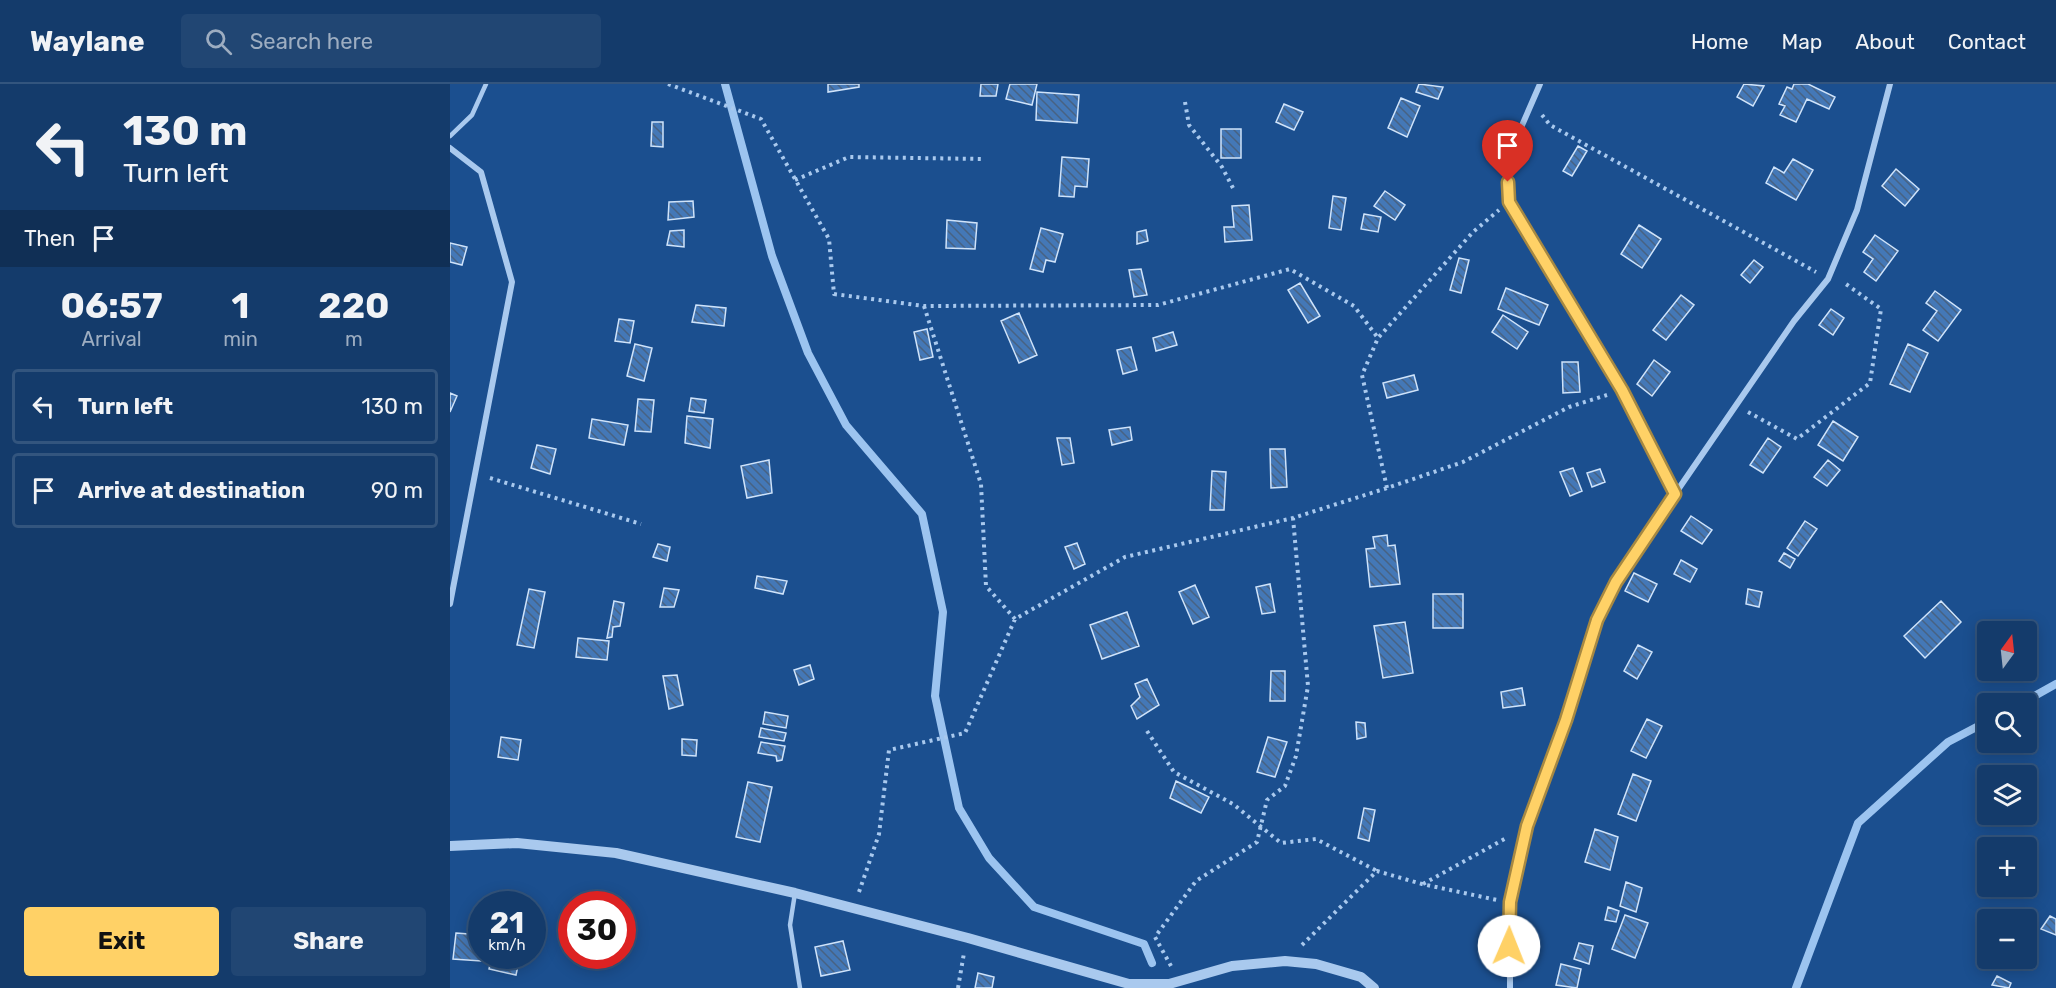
<!DOCTYPE html>
<meta charset="utf-8">
<style>
:root{--surface:#143b6b;--page:#214673;--text:#f1f3f6;--muted:#9dadc1;--line:#33557e;--accent:#ffd166}
body{margin:0;font-family:Rubik,sans-serif;background:var(--page);color:var(--text);height:100vh;display:flex;flex-direction:column;font-size:22px;white-space:nowrap}
*{box-sizing:border-box;margin:0}
p{font-size:20px;color:var(--muted)}
.icon{flex:none;width:33px;height:33px;fill:none;stroke:currentColor;stroke-width:2;stroke-linecap:round;stroke-linejoin:round}
.map{position:relative;flex:1;overflow:hidden}
.details{display:flex;flex-direction:column;background:var(--surface);width:450px}
.details>*{flex:none}
.top-card{background:#143b6b;color:var(--text);overflow:hidden}
.needle{width:39px;rotate:15deg}
.tools{position:absolute;left:1527px;top:537px;display:grid;gap:12px}
.tools a{display:grid;place-items:center;width:60px;height:60px;border-radius:6px;background:var(--surface);box-shadow:0 3px 15px #0003,0 0 0 2px var(--line);font-size:30px}
.speed{position:absolute;left:18px;top:807px;display:flex;gap:12px;font-size:30px;font-weight:700;text-align:center}
.speed>*{display:grid;place-content:center;width:78px;height:78px;border-radius:50%;background:var(--surface);box-shadow:0 3px 15px #0003,0 0 0 2px var(--line);line-height:1}
.speed small{font-size:15px;font-weight:400}
.speed .limit{border:9px solid #d22;background:#fff;color:#111}
.pin{position:absolute;display:grid;place-items:center;width:51px;height:51px;color:#fff;margin:-62px -26px;border-radius:50% 50% 50% 0;rotate:-45deg;box-shadow:0 0 6px #0007}
.pin .icon{rotate:45deg}
.me{position:absolute;width:66px;margin:-33px;rotate:1deg;stroke-linejoin:round;filter:drop-shadow(0 0 4px #0008)}
.turn{display:flex;align-items:center;gap:21px;height:126px;padding:0 24px;font-size:27px}
.turn .icon{width:78px;height:78px;stroke-width:2.5}
.turn b{display:block;font-size:42px;line-height:51px}
.then{display:flex;align-items:center;height:57px;padding:0 24px;background:#0003;gap:12px;font-size:22px}
.eta{display:flex;justify-content:space-evenly;align-items:center;height:102px;text-align:center}
.eta b{font-size:36px;font-weight:700;line-height:42px}
.cta{display:flex;gap:12px;margin-top:auto;padding:12px 24px}
.cta a{flex:1;height:69px;border-radius:6px;background:var(--accent);color:#111;font-size:24px;font-weight:700;line-height:69px;text-align:center}
.cta a+a{background:var(--page);color:var(--text)}
ul{padding:0;list-style:none}
li{display:flex;align-items:center;gap:18px;height:75px;margin:0 12px 9px;padding:0 12px;border:3px solid var(--line);border-radius:6px}
li div{flex:1}
li b{display:block;font-size:22px}
li em{font-style:normal}
header{display:flex;align-items:center;gap:36px;box-sizing:border-box;height:84px;padding:0 30px;background:var(--surface);border-bottom:2px solid var(--line)}
header strong{font-size:28px}
nav{display:flex;gap:33px;margin-inline-start:auto;font-size:21px}
.search{width:420px;height:54px;background:var(--page);display:flex;align-items:center;gap:15px;box-sizing:border-box;padding:0 21px;border-radius:6px;color:var(--muted);font-size:22px}
main{display:flex;flex:1;min-height:0}
.map>svg:first-child{display:block}
.lines{fill:none;stroke-linecap:round;stroke-linejoin:round}
.stream{stroke:#9cc4f0;stroke-width:8}
.building{fill:url(#building-back-hatch);stroke:#cfe3fa;stroke-width:1.5}
.path{stroke:#a9c9ee;stroke-width:4;stroke-dasharray:3 4.5;stroke-linecap:butt}
.service{stroke:#a9c9ee;stroke-width:4.5}
.minor{stroke:#a9c9ee;stroke-width:6}
.tertiary{stroke:#a9c9ee;stroke-width:10}
.route-casing{stroke:#a68842;stroke-width:15}
.route{stroke:#ffd166;stroke-width:10}
</style>
<header>
<strong>Waylane</strong>
<div class="search"><svg class="icon" aria-label="search" viewBox="0 0 24 24"><circle cx="10" cy="10" r="6"/><path d="M15 15l6 6"/></svg>Search here</div>
<nav><a>Home</a><a>Map</a><a>About</a><a>Contact</a></nav>
</header>
<main>
<section class="details">
<div class="top-card">
<div class="turn"><svg class="icon" aria-label="left" viewBox="0 0 24 24"><path d="M17 20v-9H6M10 6l-5 5 5 5"/></svg><div><b>130 m</b>Turn left</div></div>
<div class="then">Then<svg class="icon" aria-label="arrive" viewBox="0 0 24 24"><path d="M6 21V4h12l-3 4 3 4H6"/></svg></div>
</div>
<div class="eta">
<div><b>06:57</b><p>Arrival</p></div>
<div><b>1</b><p>min</p></div>
<div><b>220</b><p>m</p></div>
</div>
<ul>
<li><svg class="icon" aria-label="left" viewBox="0 0 24 24"><path d="M17 20v-9H6M10 6l-5 5 5 5"/></svg><div><b>Turn left</b></div><em>130 m</em></li>
<li><svg class="icon" aria-label="arrive" viewBox="0 0 24 24"><path d="M6 21V4h12l-3 4 3 4H6"/></svg><div><b>Arrive at destination</b></div><em>90 m</em></li>
</ul>
<div class="cta"><a>Exit</a><a>Share</a></div>
</section>
<div class="map">
<svg width="1606" height="904" viewBox="0 0 1606 904">
<defs>
<pattern id="building-back-hatch" width="6" height="6" patternUnits="userSpaceOnUse" patternTransform="scale(1.5)"><rect width="6" height="6" fill="#4478b7"/><path d="M-1 5l2 2M0 0l6 6M5-1l2 2" fill="none" stroke="#486282"/></pattern>
</defs>
<rect width="100%" height="100%" fill="#1b4f8f"/>
<g class="lines">
<path class="stream" d="M275 0 322 172 358 269 396 341 472 430 493 528 485 612 509 724 539 774 584 823 694 860 702 879
M1570 620 1606 600
M1346 904 1408 739 1498 658 1538 637"/>
</g>
<path class="building" d="M378 0H409V3L378 8Z
M531 0H548L546 12H530Z
M560 0H587L582 21 556 15Z
M969 0 993 3 988 15 966 8Z
M1294 0 1314 2 1303 22 1287 13Z
M1344 0H1358L1385 13 1379 25 1357 15 1346 38 1330 31 1335 22 1329 20 1337 3 1342 5Z
M587 8 629 11 627 39 586 36Z
M951 14 970 22 957 53 938 44Z
M834 20 853 28 844 46 826 38Z
M202 38H213V63L201 62Z
M771 45H791V74H771Z
M1128 62 1137 67 1122 92 1113 87Z
M612 73 639 75 637 103 625 102 624 113 609 112Z
M1343 75 1363 86 1346 116 1316 99 1324 83 1334 89Z
M1446 85 1469 105 1455 122 1432 102Z
M935 107 955 121 945 136 924 122Z
M883 112 896 114 891 146 879 144Z
M243 117 244 133 218 136 219 118Z
M799 121 802 156 775 158 774 143H784L782 122Z
M914 130 931 133 928 148 911 145Z
M497 136 527 139 525 165 496 164Z
M1189 141 1211 155 1192 184 1171 170Z
M591 144 613 150 605 178 596 176 593 188 580 185Z
M234 146V163L217 161 220 147Z
M696 146 698 157 687 160V148Z
M1425 151 1448 167 1426 197 1414 188 1423 175 1413 168Z
M0 159 17 163 12 181 0 178Z
M1009 174 1019 176 1011 209 1000 206Z
M1304 176 1313 183 1300 199 1291 191Z
M691 185 697 211 684 213 679 186Z
M850 199 870 232 858 239 838 206Z
M1056 204 1098 221 1089 241 1048 225Z
M1485 207 1511 226 1488 257 1473 246 1487 227 1476 219Z
M1231 211 1244 221 1216 256 1203 246Z
M246 221 276 224 274 242 242 238Z
M1381 225 1394 234 1383 251 1369 241Z
M569 229 587 271 569 279 551 237Z
M1053 231 1078 248 1067 265 1042 248Z
M169 235 184 237 180 259 165 257Z
M477 245 483 273 470 276 464 248Z
M723 248 727 261 706 267 703 254Z
M185 260 202 264 194 297 177 292Z
M1458 260 1478 269 1460 308 1440 300Z
M681 263 687 286 673 290 667 266Z
M1204 276 1220 288 1202 312 1187 300Z
M1112 278H1128L1130 308 1113 309Z
M964 291 968 306 937 314 933 299Z
M0 309 7 312 0 328Z
M241 314 256 316 254 329 239 327Z
M188 315 204 316 201 348 185 347Z
M237 332 263 335 260 364 235 359Z
M142 335 178 341 174 361 139 354Z
M1383 337 1408 353 1393 377 1368 361Z
M680 343 682 356 662 361 659 346Z
M607 354H620L624 379 612 381Z
M1318 354 1331 363 1313 389 1300 381Z
M87 361 106 365 100 390 81 384Z
M820 365H835L837 403 821 404Z
M319 376 322 409 297 414 291 382Z
M1378 376 1390 386 1377 402 1364 393Z
M1123 384 1132 407 1120 412 1110 388Z
M1150 385 1155 398 1142 403 1137 389Z
M762 387 776 388 774 426H760Z
M1241 432 1262 446 1252 460 1231 447Z
M1355 437 1367 445 1348 472 1337 464Z
M937 451 938 462 945 461 950 500 920 503 916 465 925 464 923 453Z
M627 459 635 480 624 485 615 463Z
M208 460 220 463 217 477 203 473Z
M1334 469 1345 475 1340 484 1329 477Z
M1231 476 1247 485 1240 498 1224 490Z
M1184 489 1207 500 1198 518 1175 507Z
M307 492 337 497 333 510 305 504Z
M820 500 825 528 812 530 806 503Z
M745 501 759 533 743 540 729 508Z
M214 504 229 506 224 523H210Z
M79 505 95 508 84 564 67 561Z
M1298 505 1312 508 1309 523 1296 520Z
M983 510H1013V544H983Z
M164 517 174 519 170 542 163 543 162 553 157 554Z
M1491 517 1511 538 1475 574 1454 552Z
M677 528 689 562 652 575 640 541Z
M955 538 963 589 933 594 924 542Z
M128 554 159 557 157 576 126 573Z
M1188 561 1202 568 1187 595 1174 587Z
M360 581 364 595 349 601 344 586Z
M821 587H835V617H820Z
M227 591 233 621 219 625 213 592Z
M697 595 709 621 687 635 681 622 690 613 685 600Z
M1072 604 1075 621 1053 624 1051 608Z
M315 628 338 632 336 644 313 640Z
M1197 635 1212 642 1196 674 1181 667Z
M906 638 915 639 916 653 907 655Z
M311 644 336 649 334 657 309 653Z
M51 653 71 656 68 676 48 673Z
M818 653 837 658 825 693 807 688Z
M232 655 247 656 246 672 232 671Z
M311 658 335 662 332 676 327 677 326 672 308 669Z
M1183 690 1201 697 1186 737 1168 730Z
M726 697 759 713 751 729 720 714Z
M298 698 322 703 310 758 286 753Z
M914 724 925 726 919 757 908 754Z
M1145 745 1168 753 1160 786 1135 778Z
M1176 798 1192 804 1186 828 1170 822Z
M1158 823 1169 827 1166 838 1155 836Z
M1175 831 1198 839 1185 874 1162 865Z
M1600 832 1606 835V851L1591 845Z
M6 849 32 851 31 877 3 875Z
M393 857 400 886 371 892 365 863Z
M1129 859 1143 862 1139 880 1124 875Z
M42 872H70L66 891 39 885Z
M1111 880 1131 885 1127 904 1106 901Z
M528 889 544 893 542 904H525Z
M1547 892 1561 899 1559 904 1542 901Z"/>
<g class="lines">
<path class="path" d="M218 0 311 35 379 155 384 210 474 222 708 221 840 185 904 222 928 254
M735 18 739 41 772 83 784 106
M1092 31 1100 41 1366 188
M345 96 399 73 532 75
M474 222 531 400 536 502 565 535
M1298 328 1347 355 1420 299 1431 225 1393 198
M40 394 191 440
M937 404 912 291 928 254 1023 148 1049 126
M697 647 724 688 783 720 831 759 866 755 927 787
M973 800 1058 753
M409 808 429 750 439 666 515 649 565 535 675 473 843 434 937 404 1013 378 1119 323 1157 311
M852 861 927 787 972 800 1047 816
M721 882 705 853 746 797 807 758 817 716 835 702 846 672 858 602 843 434
M508 904 514 869"/>
<path class="service" d="M0 52 22 31 36 0
M345 809 340 841 350 904"/>
<path class="minor" d="M1090 0 1060 69 1058 80 1059 118 1172 306 1225 410
M0 64 31 88 62 198 0 520
M1060 904V818L1077 742 1116 636 1147 536 1166 498 1225 410 1344 237 1378 195 1407 126 1440 0"/>
<path class="tertiary" d="M0 762 67 759 166 769 345 809 518 854 679 900H719L782 882 835 877 866 880 911 893 924 904"/>
</g>
<g class="lines">
<g class="route-casing">
<path id="route" d="M1058 98 1059 118 1172 306 1225 410 1166 498 1147 536 1116 636 1077 742 1060 818 1059 862"/>
</g>
<use href="#route" class="route"/>
</g>
</svg>
<div class="tools">
<a><svg class="needle" viewBox="-14 -14 28 28"><path d="M0-13l5 13h-10z" fill="#e53935"/><path d="M0 13l5-13h-10z" fill="#9dadc1"/></svg></a>
<a><svg class="icon" aria-label="search" viewBox="0 0 24 24"><circle cx="10" cy="10" r="6"/><path d="M15 15l6 6"/></svg></a>
<a><svg class="icon" aria-label="layers" viewBox="0 0 24 24"><path d="M12 4l9 5-9 5-9-5zM3 14l9 5 9-5"/></svg></a>
<a>+</a>
<a>−</a>
</div>
<div class="speed"><div>21<small>km/h</small></div><div class="limit">30</div></div>
<div class="pin" style="left:1058px;top:98px;background:#d93025"><svg class="icon" aria-label="arrive" viewBox="0 0 24 24"><path d="M6 21V4h12l-3 4 3 4H6"/></svg></div>
<svg class="me" style="left:1059px;top:862px" viewBox="-20 -20 40 40"><circle r="19" fill="#fff"/><path d="M0-13L10 11 0 6-10 11z" fill="#ffd166"/></svg>
</div>
</main>
